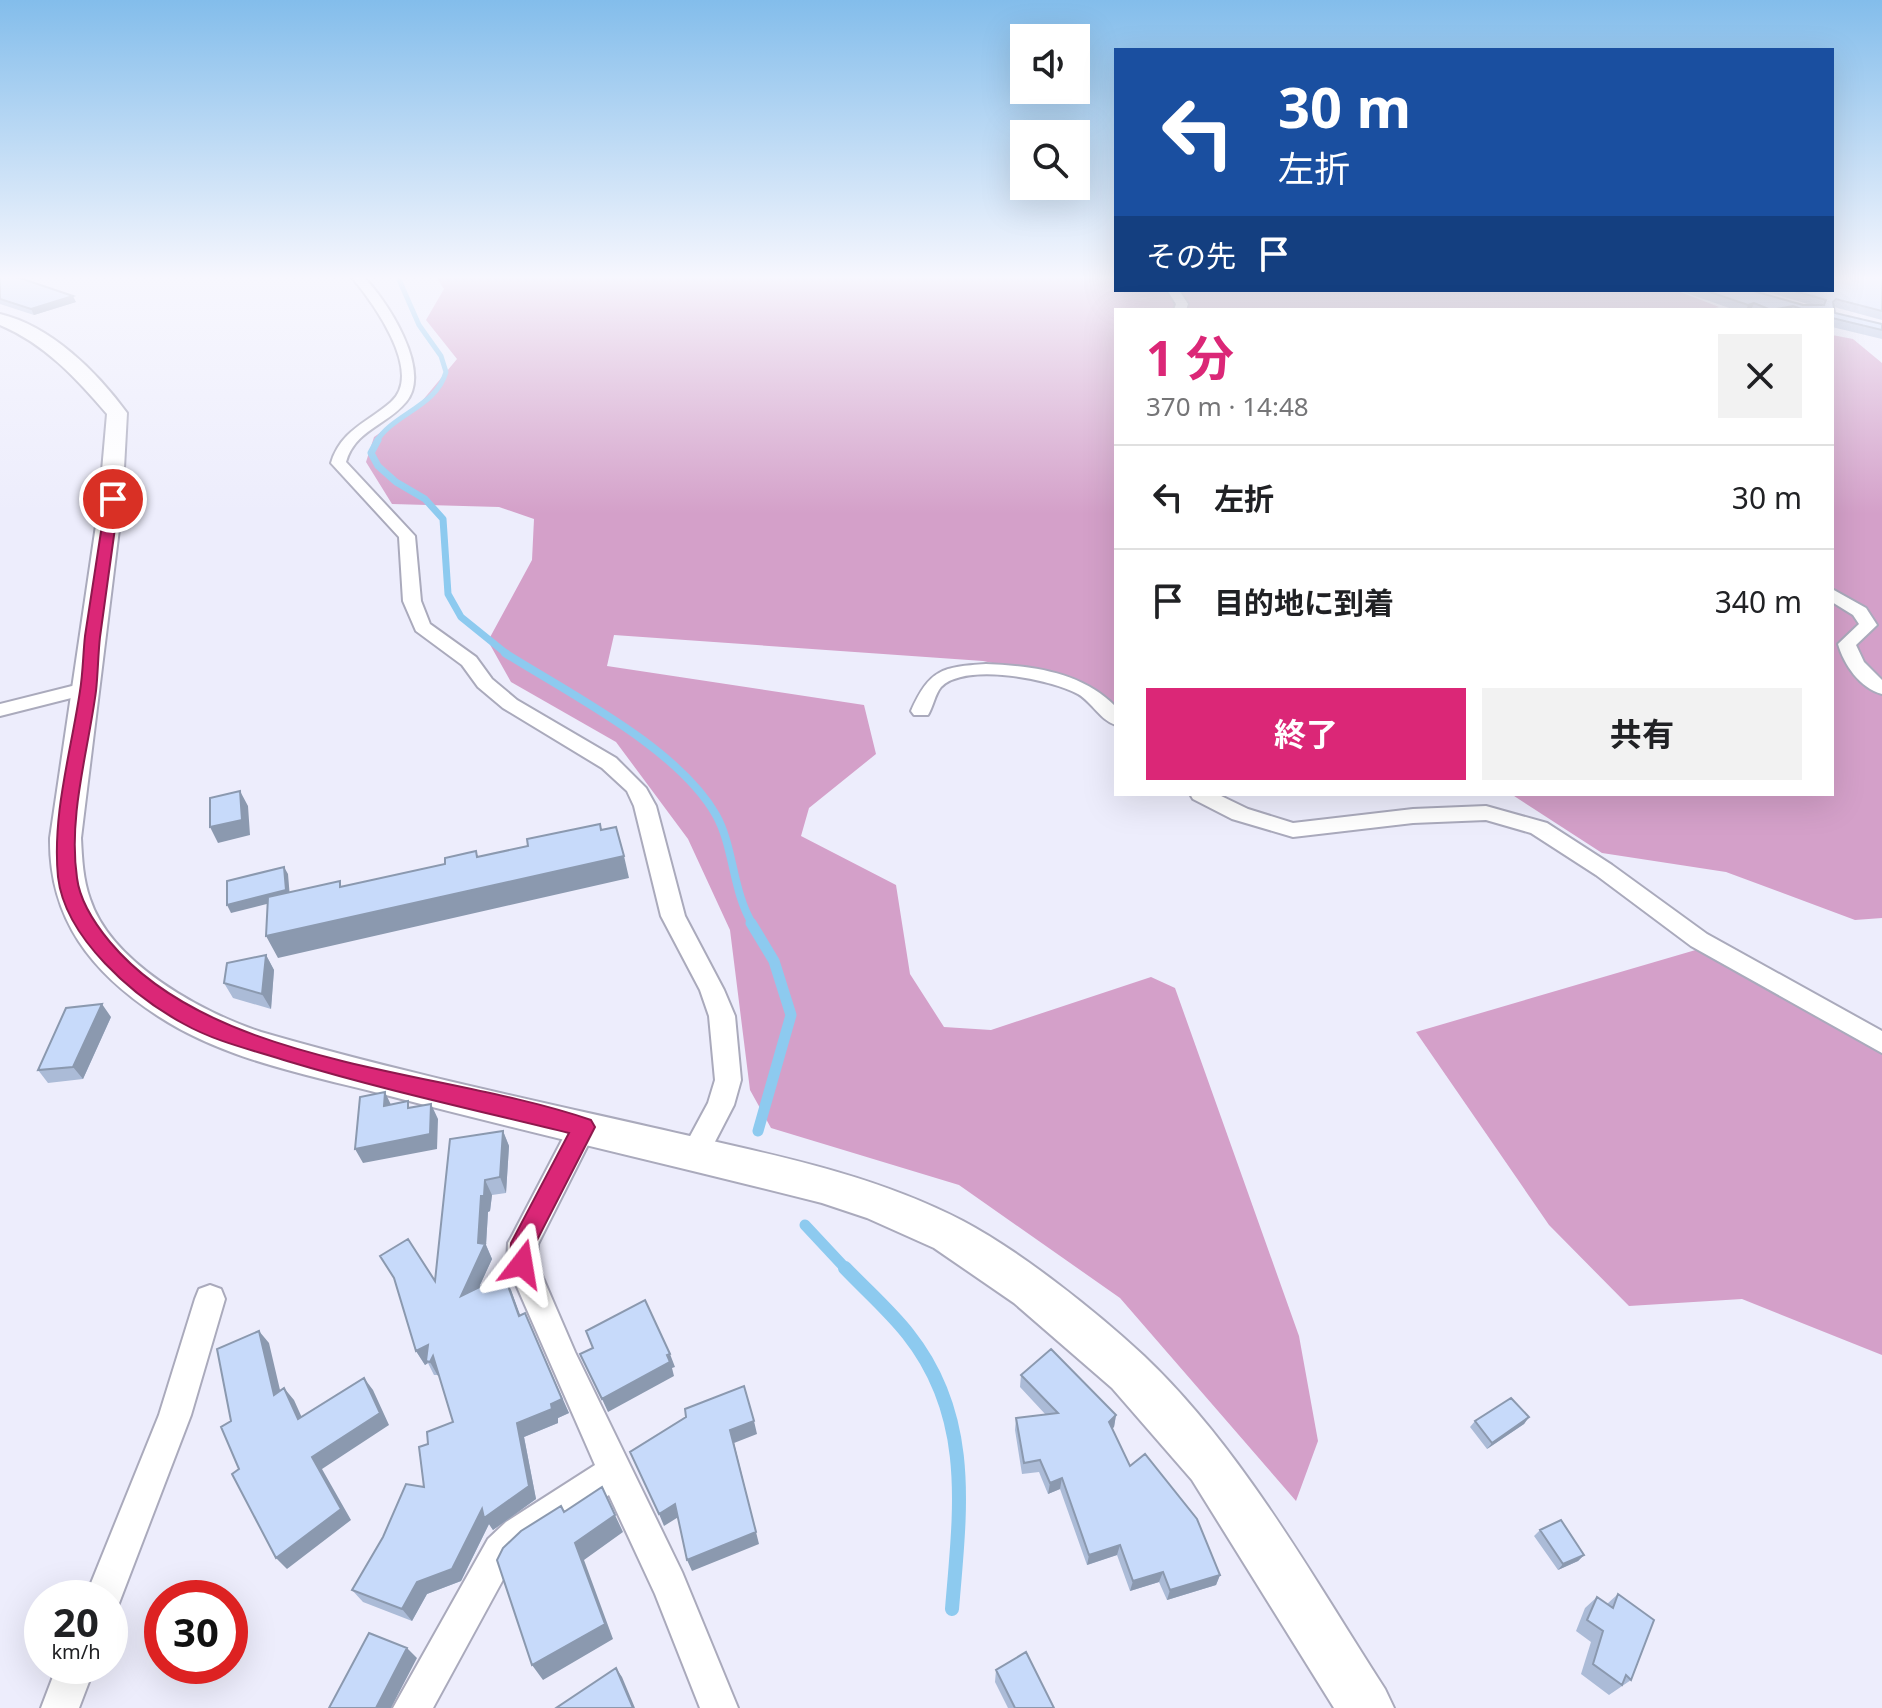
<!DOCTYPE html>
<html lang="ja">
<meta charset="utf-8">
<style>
:root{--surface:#fff;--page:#f2f2f2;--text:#202124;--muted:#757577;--line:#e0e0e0;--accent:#db2777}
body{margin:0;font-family:"Noto Sans","Noto Sans JP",sans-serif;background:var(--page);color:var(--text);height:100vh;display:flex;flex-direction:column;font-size:30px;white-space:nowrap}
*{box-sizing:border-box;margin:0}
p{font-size:26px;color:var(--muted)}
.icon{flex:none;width:44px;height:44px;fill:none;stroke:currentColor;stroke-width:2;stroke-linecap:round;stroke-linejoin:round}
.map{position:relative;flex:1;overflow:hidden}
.side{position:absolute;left:1114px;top:308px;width:720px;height:488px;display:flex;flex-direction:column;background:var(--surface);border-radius:0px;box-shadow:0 8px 32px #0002}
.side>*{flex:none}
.banner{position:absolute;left:1114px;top:48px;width:720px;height:244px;border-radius:0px;box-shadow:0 8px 32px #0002;background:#1a4fa0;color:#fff;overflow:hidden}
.controls{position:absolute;left:1010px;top:24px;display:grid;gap:16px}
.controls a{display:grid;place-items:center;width:80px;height:80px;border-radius:0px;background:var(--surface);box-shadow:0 8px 32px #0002;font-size:40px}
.speed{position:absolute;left:24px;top:1580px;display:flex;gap:16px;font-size:40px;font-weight:700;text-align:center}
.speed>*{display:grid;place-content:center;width:104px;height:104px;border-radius:50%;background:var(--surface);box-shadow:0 8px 32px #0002;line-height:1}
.speed small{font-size:20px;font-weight:400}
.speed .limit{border:12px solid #d22;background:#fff;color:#111}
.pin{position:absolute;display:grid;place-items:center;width:68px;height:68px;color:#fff;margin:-34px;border:4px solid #fff;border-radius:50%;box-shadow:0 2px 8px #0007}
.me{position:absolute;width:88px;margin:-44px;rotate:14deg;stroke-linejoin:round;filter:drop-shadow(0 0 6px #0008)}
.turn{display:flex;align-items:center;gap:28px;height:168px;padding:0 32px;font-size:36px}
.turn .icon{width:104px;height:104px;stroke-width:2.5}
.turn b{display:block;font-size:56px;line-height:68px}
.then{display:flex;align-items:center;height:76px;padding:0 32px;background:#0003;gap:16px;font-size:30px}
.round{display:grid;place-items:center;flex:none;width:84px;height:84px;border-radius:0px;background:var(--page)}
.head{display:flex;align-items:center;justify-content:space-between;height:136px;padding:0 32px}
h1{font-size:48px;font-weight:700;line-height:60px;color:var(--accent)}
.cta{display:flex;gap:16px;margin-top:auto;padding:16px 32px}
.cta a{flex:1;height:92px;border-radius:0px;background:var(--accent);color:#fff;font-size:32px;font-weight:700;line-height:92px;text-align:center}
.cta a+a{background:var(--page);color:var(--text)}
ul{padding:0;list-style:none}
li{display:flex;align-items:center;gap:24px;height:104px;padding:0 32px;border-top:2px solid var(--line)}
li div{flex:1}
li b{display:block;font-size:30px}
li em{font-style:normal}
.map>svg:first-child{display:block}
.forest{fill:#d4a0c9}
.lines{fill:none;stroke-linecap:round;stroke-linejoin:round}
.stream-far4{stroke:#8dcaef;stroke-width:5}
.stream-far3{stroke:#8dcaef;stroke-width:7}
.stream-far2{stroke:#8dcaef;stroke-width:8}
.stream-far1{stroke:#8dcaef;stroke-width:11}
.stream{stroke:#8dcaef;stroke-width:14}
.street-casing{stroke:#aaaabc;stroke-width:4}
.secondary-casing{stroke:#aaaabc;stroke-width:4}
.street{fill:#fff;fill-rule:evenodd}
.secondary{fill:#fff;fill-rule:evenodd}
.wall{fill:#abbbd7}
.shaded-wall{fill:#8b99af}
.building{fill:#c7dafa;stroke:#8b99af;stroke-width:2}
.route{fill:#db2777;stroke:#8e194d;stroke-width:2}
</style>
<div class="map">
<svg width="1882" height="1708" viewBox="0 0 1882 1708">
<rect width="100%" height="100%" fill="#ededfc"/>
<path class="forest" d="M435 275H1116V290H1642L1678 291 1719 307 1707 310H1116V717L1067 679 983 661 614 635 607 666 864 705 876 754 809 808 801 836 896 885 910 974 944 1027 991 1030 1151 977 1175 988 1299 1336 1318 1441 1296 1501 1120 1298 959 1185 771 1128 750 1090 730 930 688 839 616 742 511 682 488 641 532 560 534 519 499 507 392 504 366 462 374 437 417 407 457 359 426 320 444 289Z
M1832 335 1853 339 1882 363V918L1855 920 1726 872 1602 853 1511 794H1832Z
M1699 949 1882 1035V1355L1742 1299 1629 1306 1549 1225 1416 1032Z"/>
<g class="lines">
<path class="stream-far4" d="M376 442C394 413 436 407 446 372L441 356 419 325 397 275"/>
<path class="stream-far3" d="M378 440 371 453 378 466 396 482 425 499 443 519 448 594 461 617 508 655"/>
<path class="stream-far2" d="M505 653C570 694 678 748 716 815 734 847 732 891 753 925"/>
<path class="stream-far1" d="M751 923 774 961 791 1015 758 1131
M805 1225 847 1270"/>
<path class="stream" d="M845 1268C866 1290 890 1311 908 1334 974 1417 960 1511 952 1609"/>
<g class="street-casing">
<path id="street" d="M350 275H362C386 299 433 370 406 402 386 426 355 430 346 462L415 536 421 601 430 624 476 657 492 679 517 700 616 758 646 788 656 806 685 916 724 990 735 1016 741 1080 734 1105 705 1161 695 1165 685 1161 681 1153 708 1103 715 1080 709 1016 700 990 661 916 634 806 627 791 602 768 503 708 478 687 462 665 416 631 403 601 399 537 331 463C341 430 367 423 391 402 425 372 371 300 350 275Z
M1167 290H1179L1188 304 1186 310H1174L1176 304Z
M1832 589 1866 608 1877 625 1856 645 1864 662 1882 680V694C1860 688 1844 665 1838 644L1859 624 1853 615 1832 602Z
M986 664C1033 666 1082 672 1116 707V725C1101 721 1092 702 1078 694 1051 679 965 662 941 687 935 694 933 707 928 715H914L911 711C930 669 942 667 986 664Z
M88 682 95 684 97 688 95 692 0 716V704Z
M1190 794H1217L1248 809 1293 823 1413 809 1486 806 1547 823 1612 865 1707 934 1882 1031V1053L1691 946 1596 875 1531 833 1486 820 1413 823 1293 837 1232 819 1193 799Z
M583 1116 593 1119 597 1127 538 1244 537 1264 575 1352 682 1572 738 1708H700L655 1594 609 1495 530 1546 512 1563 433 1708H393L488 1539 506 1522 595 1465 507 1264 508 1243 513 1234 573 1119Z
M210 1285 221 1289 225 1299 191 1415 121 1598 116 1611 110 1613V1598H85L159 1415 195 1299 199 1289Z
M57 1666H95L79 1708H41Z"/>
</g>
<g class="secondary-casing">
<path id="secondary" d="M0 314C51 326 97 372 127 413L122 505 81 838C82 859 83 879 90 899 111 963 201 1012 261 1032 395 1071 532 1100 668 1131 768 1154 871 1173 963 1221 1020 1251 1097 1312 1144 1356 1242 1449 1312 1576 1385 1689L1394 1708H1334L1192 1480 1112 1388 1014 1303 934 1248 867 1218 822 1203C677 1166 531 1133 386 1095 309 1075 225 1060 158 1016 91 972 49 919 50 838L99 505 107 414C76 378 45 344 0 325Z"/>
</g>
<use href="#street" class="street"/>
<use href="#secondary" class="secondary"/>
</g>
<path class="wall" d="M0 275 76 302 34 315 0 304Z
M1882 275V320L1834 307 1835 313 1882 324V339L1832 327V310H1735L1678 290H1750L1803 305H1811L1761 290H1832Z
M266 955 274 970 271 1009 233 998 224 983Z
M111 1017 83 1079 48 1083 38 1070Z
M503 1131 509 1146 506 1193 492 1195 490 1211 488 1212 486 1245 492 1259 479 1287 511 1290 520 1316 569 1413 558 1418V1423L524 1437 536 1499 493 1530 489 1524 461 1581 427 1594 412 1621 363 1602 352 1590 424 1487 428 1444 453 1422 439 1375H434L428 1363 425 1365 416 1351 435 1281Z
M1021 1375 1116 1415 1114 1427 1112 1428 1130 1466 1220 1575 1216 1585 1167 1600 1159 1582 1130 1591 1117 1555 1087 1565 1060 1489 1048 1494 1039 1472 1022 1474 1015 1430 1016 1418 1046 1415 1020 1387Z
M1529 1417 1524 1424 1487 1449 1470 1427 1475 1421Z
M1540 1530 1584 1555 1578 1561 1558 1570 1534 1536Z
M1618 1594 1631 1680 1609 1695 1581 1674 1591 1642 1576 1631 1585 1608 1597 1597 1607 1604Z
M996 1670 1054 1708H1008L995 1682Z"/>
<path class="shaded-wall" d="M73 296 76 302 34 315 31 309Z
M1754 303 1751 310H1746L1748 305Z
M1793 306 1791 310H1775Z
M240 791 248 806 250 835 218 843 210 827Z
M624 856 629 878 278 958 266 936Z
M284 867 288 874 290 898 231 913 227 905Z
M266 955 274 970 271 1009 262 994Z
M102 1004 111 1017 83 1079 73 1067Z
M385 1092 392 1107 384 1106Z
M431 1104 438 1119 437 1149 363 1163 355 1149Z
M503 1131 509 1146 506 1193 500 1177Z
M485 1180 492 1195 490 1211 488 1212 486 1245 492 1259 468 1311 461 1296Z
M504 1275 511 1290 526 1331 519 1316Z
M525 1313 569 1413 558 1418V1423L524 1437 536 1499 493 1530 489 1524 461 1581 427 1594 412 1621 402 1609 417 1582 517 1423Z
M259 1331 269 1343 284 1407 274 1395Z
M428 1345 441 1370 438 1376 430 1362 426 1361 428 1363 425 1365 416 1351Z
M670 1354 675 1367 672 1368 674 1376 608 1412 602 1399Z
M364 1378 373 1390 389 1425 322 1469 351 1520 287 1569 276 1558 312 1457Z
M284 1388 294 1400 308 1431 298 1419Z
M1116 1415 1114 1427 1107 1434 1109 1422Z
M1529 1417 1524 1424 1487 1449 1492 1443Z
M754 1421 757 1434 734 1443 759 1544 692 1571 687 1560 730 1430Z
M1062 1478 1060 1489 1048 1494 1050 1483Z
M675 1504 680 1516 664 1526 659 1514Z
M615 1515 623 1532 584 1560 613 1639 543 1680 532 1665 575 1543Z
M1120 1545 1117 1555 1087 1565 1089 1555Z
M1584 1555 1578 1561 1558 1570 1563 1564Z
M1163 1572 1159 1582 1130 1591 1133 1581Z
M1220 1575 1216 1585 1167 1600 1170 1590Z
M407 1648 417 1658 391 1708H376Z
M616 1668 622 1677 635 1708H633Z"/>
<path class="building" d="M0 275H11L73 296 31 309 0 299Z
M1832 275H1882V311L1836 299 1833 302 1835 313 1882 324V330L1832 318V310H1804L1793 306 1771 310 1754 303 1748 305 1704 290H1750L1803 305H1824L1826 300 1791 290H1832Z
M240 791 242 820 210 827V798Z
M600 824 601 830 616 827 624 856 266 936 268 897 340 881V887L445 864V858L476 851 477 857 528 846 527 839Z
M284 867 286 890 227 905V881Z
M266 955 262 994 224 983 227 963Z
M102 1004 73 1067 38 1070 66 1008Z
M385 1092 384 1106 408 1101V1108L431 1104 430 1134 355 1149 360 1097Z
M503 1131 500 1177 485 1180 484 1196H481L478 1243 485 1244 461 1296 504 1275 519 1316 525 1313 562 1399 551 1404 552 1409 517 1423 529 1486 484 1518 482 1509 452 1569 417 1582 402 1609 352 1590 383 1537 406 1484 424 1487 419 1447 428 1444 427 1432 453 1422 433 1356 430 1362 426 1361 428 1345 416 1351 394 1278 380 1256 408 1239 435 1281 450 1139Z
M645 1300 670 1354 667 1355 670 1362 602 1399 580 1354 593 1348 586 1331Z
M259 1331 274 1395 284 1388 298 1419 364 1378 380 1413 312 1457 341 1509 276 1558 232 1474 239 1469 221 1427 231 1421 217 1349Z
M1051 1349 1116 1415 1109 1422 1130 1466 1145 1454 1197 1519 1220 1575 1170 1590 1163 1572 1133 1581 1120 1545 1089 1555 1062 1478 1050 1483 1040 1460 1024 1463 1016 1418 1058 1413 1021 1375Z
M744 1386 754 1421 730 1430 756 1532 687 1560 675 1504 659 1514 630 1452 686 1417 685 1409Z
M1511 1398 1529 1417 1492 1443 1475 1421Z
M602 1487 615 1515 575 1543 605 1624 532 1665 497 1560 503 1548 521 1531 561 1506 564 1512Z
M1561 1520 1584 1555 1563 1564 1540 1530Z
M1618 1594 1654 1620 1631 1680 1626 1675 1622 1685 1593 1664 1603 1631 1587 1620 1597 1597 1613 1608Z
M369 1633 407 1648 376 1708H329Z
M1026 1652 1054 1708H1015L996 1670Z
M616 1668 633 1708H556Z"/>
<linearGradient id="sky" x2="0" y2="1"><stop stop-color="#83bdeb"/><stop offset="0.54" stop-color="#f7f7fe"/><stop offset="1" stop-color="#f7f7fe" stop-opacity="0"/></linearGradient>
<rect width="1882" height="514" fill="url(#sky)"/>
<path class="route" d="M113 495 119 499C113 545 106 591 100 637 98 655 98 673 96 691 88 752 68 816 77 878 80 902 95 924 110 942 215 1068 444 1069 591 1120L595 1127 535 1244 531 1272 522 1275 513 1272 510 1264 511 1243 569 1133C475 1110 380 1089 287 1061 253 1050 216 1042 184 1024 134 997 65 938 58 877 52 814 71 752 80 691 83 673 83 654 85 636 92 590 99 545 106 499Z"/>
</svg>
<div class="controls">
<a><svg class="icon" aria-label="sound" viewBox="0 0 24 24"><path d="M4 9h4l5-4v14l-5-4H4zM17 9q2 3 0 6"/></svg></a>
<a><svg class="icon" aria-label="search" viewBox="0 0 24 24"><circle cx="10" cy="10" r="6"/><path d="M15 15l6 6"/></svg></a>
</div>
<div class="speed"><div>20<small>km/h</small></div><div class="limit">30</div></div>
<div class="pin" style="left:113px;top:499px;background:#d93025"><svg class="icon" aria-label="arrive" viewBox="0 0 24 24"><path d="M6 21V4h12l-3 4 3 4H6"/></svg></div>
<svg class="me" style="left:522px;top:1264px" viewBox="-20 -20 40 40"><path d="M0-17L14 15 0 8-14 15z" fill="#db2777" stroke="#fff" stroke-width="4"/></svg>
<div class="banner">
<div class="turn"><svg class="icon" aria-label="left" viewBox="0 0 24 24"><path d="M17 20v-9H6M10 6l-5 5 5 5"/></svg><div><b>30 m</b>左折</div></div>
<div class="then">その先<svg class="icon" aria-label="arrive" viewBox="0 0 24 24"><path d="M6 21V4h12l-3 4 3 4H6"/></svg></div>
</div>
<section class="side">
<div class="head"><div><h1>1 分</h1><p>370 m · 14:48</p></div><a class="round"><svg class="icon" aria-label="close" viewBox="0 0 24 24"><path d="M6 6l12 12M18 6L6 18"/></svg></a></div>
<ul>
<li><svg class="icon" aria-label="left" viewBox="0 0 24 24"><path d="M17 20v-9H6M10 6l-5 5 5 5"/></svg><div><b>左折</b></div><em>30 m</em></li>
<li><svg class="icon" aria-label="arrive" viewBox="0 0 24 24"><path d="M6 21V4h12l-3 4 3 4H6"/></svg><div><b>目的地に到着</b></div><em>340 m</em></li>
</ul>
<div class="cta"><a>終了</a><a>共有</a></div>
</section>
</div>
